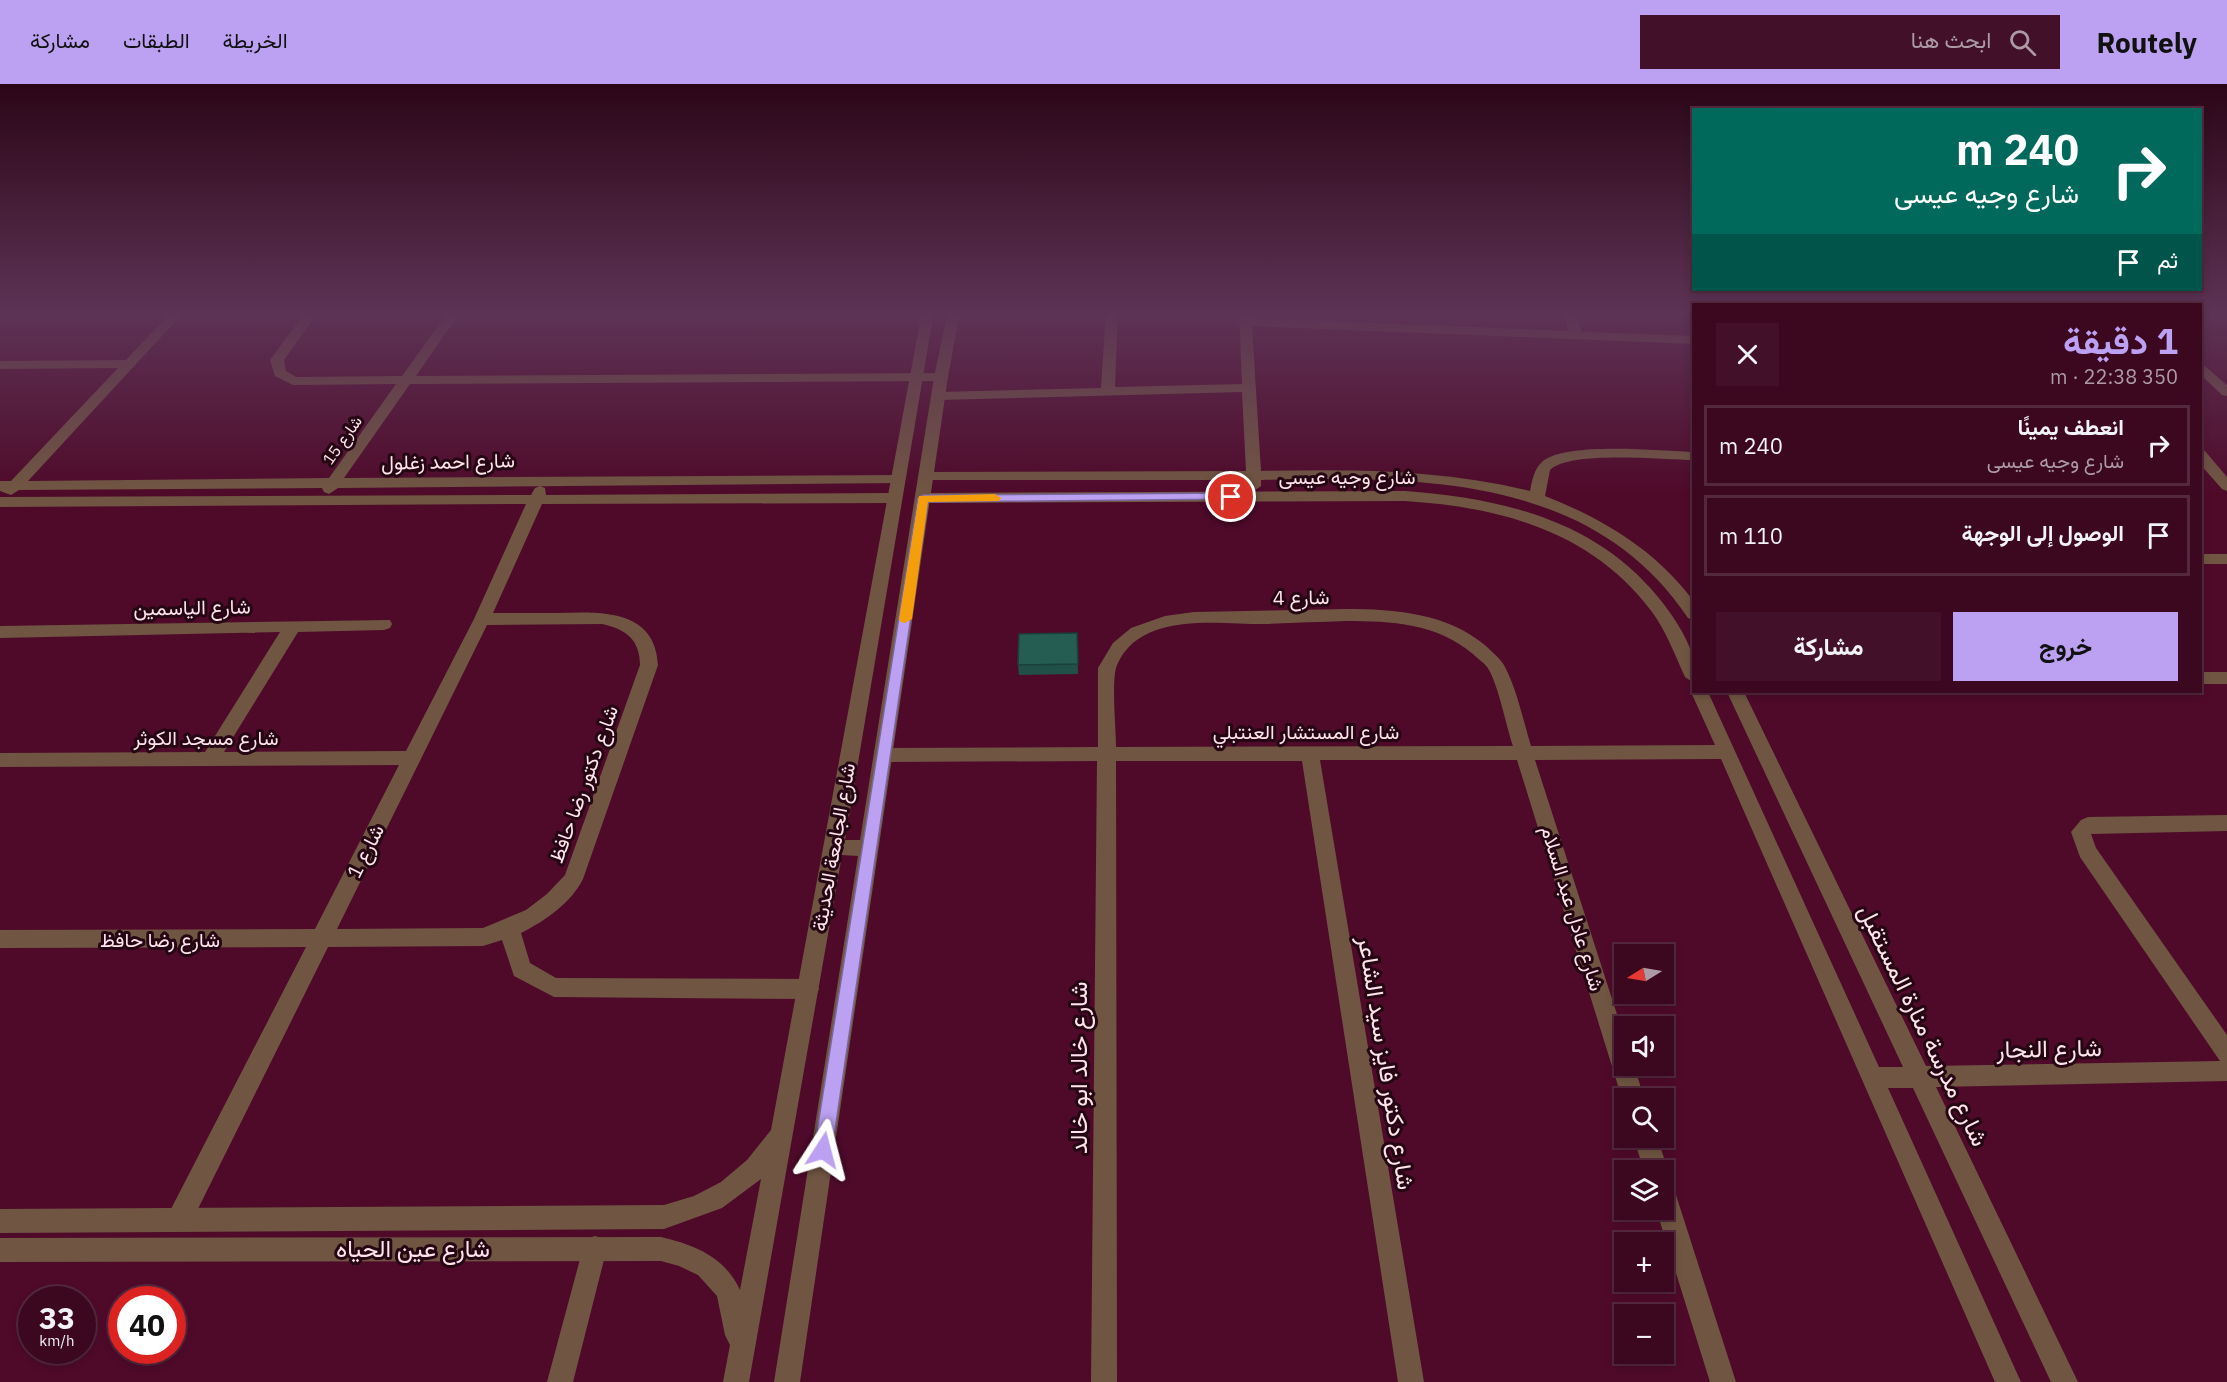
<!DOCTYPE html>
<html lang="ar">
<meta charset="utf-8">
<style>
:root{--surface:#3b0820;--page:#421129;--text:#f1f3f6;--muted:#ac9aa5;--line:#54293e;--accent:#bca0f2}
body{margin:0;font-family:"IBM Plex Sans",Vazirmatn,sans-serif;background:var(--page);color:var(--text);direction:rtl;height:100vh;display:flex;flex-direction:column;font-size:22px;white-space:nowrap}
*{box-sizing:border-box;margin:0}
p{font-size:20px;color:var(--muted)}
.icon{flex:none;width:33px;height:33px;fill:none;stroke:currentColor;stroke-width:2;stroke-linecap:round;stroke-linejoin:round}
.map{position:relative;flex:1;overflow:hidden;direction:ltr}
.drawer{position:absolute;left:1692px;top:219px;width:510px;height:390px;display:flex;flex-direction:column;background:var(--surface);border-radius:0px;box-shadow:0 3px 9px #0003,0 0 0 2px var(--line);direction:rtl}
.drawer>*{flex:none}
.hud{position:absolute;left:1692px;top:24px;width:510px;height:183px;border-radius:0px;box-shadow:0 3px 9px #0003,0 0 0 2px var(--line);direction:rtl;background:#00695c;color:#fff;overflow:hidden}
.needle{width:39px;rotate:259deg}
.buttons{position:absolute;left:1614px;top:860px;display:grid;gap:12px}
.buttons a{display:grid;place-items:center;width:60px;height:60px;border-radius:0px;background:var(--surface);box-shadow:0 3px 9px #0003,0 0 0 2px var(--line);font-size:30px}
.speed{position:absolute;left:18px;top:1202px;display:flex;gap:12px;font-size:30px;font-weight:700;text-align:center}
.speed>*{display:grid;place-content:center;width:78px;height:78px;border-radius:50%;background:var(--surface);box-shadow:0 3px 9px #0003,0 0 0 2px var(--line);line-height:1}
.speed small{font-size:15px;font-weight:400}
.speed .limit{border:9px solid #d22;background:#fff;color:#111}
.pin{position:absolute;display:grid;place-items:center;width:51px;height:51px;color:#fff;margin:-26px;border:3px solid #fff;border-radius:50%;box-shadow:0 2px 6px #0007}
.me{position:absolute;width:66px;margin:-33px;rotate:9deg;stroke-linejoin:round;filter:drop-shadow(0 0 4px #0008)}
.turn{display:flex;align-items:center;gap:21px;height:126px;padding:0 24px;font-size:27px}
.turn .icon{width:78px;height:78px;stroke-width:2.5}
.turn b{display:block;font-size:42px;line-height:51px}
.then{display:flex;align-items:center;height:57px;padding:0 24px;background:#0003;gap:12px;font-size:22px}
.round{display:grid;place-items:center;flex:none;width:63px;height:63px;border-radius:0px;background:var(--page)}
.head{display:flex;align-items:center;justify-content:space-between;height:102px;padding:0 24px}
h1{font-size:36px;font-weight:700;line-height:45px;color:var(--accent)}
.action{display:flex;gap:12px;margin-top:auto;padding:12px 24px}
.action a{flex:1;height:69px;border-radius:0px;background:var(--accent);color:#111;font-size:24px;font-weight:700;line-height:69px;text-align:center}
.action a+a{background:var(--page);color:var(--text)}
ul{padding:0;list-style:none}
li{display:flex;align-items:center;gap:18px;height:81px;margin:0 12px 9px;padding:0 12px;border:3px solid var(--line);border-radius:0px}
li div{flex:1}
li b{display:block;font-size:22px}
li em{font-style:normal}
header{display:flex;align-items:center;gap:36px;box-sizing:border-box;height:84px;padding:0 30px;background:var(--accent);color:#111}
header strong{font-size:28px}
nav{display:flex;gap:33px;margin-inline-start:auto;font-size:21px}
.search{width:420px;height:54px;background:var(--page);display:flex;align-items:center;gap:15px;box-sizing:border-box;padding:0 21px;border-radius:0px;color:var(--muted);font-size:22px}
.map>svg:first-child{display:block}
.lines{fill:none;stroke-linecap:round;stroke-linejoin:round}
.path{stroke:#a06f84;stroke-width:3;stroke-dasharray:2 4;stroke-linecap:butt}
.minor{fill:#705642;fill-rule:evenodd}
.tertiary{fill:#705642;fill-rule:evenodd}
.wall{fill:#205047}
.building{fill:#255d52;stroke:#1a4139;stroke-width:1.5}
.route{fill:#bca0f2;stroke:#7a689d;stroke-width:1.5}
.slow{fill:#f59e0b}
.labels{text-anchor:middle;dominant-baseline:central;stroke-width:6;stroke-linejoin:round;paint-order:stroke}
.far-street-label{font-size:16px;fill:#fee3eb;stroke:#240713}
.street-label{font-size:20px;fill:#fee3eb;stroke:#240713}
.near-street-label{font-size:24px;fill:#fee3eb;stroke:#240713}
</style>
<header>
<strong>Routely</strong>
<div class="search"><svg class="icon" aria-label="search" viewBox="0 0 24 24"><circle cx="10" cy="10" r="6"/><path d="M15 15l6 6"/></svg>ابحث هنا</div>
<nav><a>الخريطة</a><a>الطبقات</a><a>مشاركة</a></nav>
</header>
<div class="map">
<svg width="2227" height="1298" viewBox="0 0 2227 1298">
<rect width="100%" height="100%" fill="#4f0a2a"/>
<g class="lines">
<path class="path" d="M230 227 292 228"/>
<path class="minor" d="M172 227H185L28 397 329 394 396 300 293 301 275 292 270 276 306 227H319L284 276 286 287 296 293 402 292 449 227H461L416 292 941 289 948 293 941 297 410 300 344 394 902 391 904 394 902 397 897 399 338 404 329 410 324 408 322 404 19 406 11 411 0 407V397H11L118 284 0 285V277L126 276Z
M1106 227H1118L1115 303 1242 300 1239 227H1251L1252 234 1569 247 1563 227H1575L1582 248 1694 252V260L1252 242 1261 387C1352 385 1441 385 1530 407 1532 397 1534 385 1542 378 1564 357 1662 367 1694 368V376C1664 376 1570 366 1550 386L1545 412C1603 435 1654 465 1692 515L1694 536 1688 534C1591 389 1416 393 1261 396V402L1254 407 1249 405 1246 396H921L919 393 921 390 926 388 1246 387 1242 308 938 316 931 312 938 308 1101 304Z
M1686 227H1694V233Z
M2200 278 2227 301V312L2222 311 2200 290Z
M2200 366 2205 367 2227 393V407L2222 405 2200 380Z
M540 402 545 404 546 411 894 409 901 414 894 419 542 420 493 529C514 529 536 529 558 529 599 528 655 524 658 581L583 795C571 819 545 837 521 849L530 879 556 894 808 895 816 898 819 905 816 912 808 915 554 913 514 892 502 856 483 862 328 863 189 1143 180 1146 171 1143 168 1134 171 1125 306 863 0 864V846L315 845 399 681 0 683V669L205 668 280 548 0 554V542L390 536 392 540 390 544 384 546 298 548 224 668 406 667 474 535 526 420 0 423V413L531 411 535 404ZM602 540C626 545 640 556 640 581L565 791 547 810 526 826 483 844 337 845 487 541Z
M1405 407C1501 414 1595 436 1658 513 1672 530 1686 551 1693 572 1695 580 1694 591 1694 599L1685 593C1675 571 1666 547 1652 528 1592 447 1500 423 1405 417L923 419 916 414 923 409Z
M2200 470H2227V480H2200Z
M1346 525C1395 525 1447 529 1486 562 1492 568 1501 575 1505 583 1517 606 1523 636 1531 662L1715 661 1691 608 1694 604V608H1708L1879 983H1903L1727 608H1744L1926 982 2220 977 2080 773 2071 748 2081 736 2088 733 2227 731V747L2091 750 2096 764 2227 951V997L1936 1003 2078 1298H2051L1913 1004H1888L2021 1298H1995L1721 675 1535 676 1624 952V981H1634L1644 1014H1624V1021L1517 676H1320L1424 1298H1398L1302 677H1116L1117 1298H1091L1097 677 885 678 879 676 876 671 879 666 885 664 1098 663V584L1113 559 1131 544 1165 532 1194 528ZM1346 537C1392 537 1436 539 1473 570 1478 575 1486 580 1489 586 1499 604 1506 641 1513 662L1116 663C1116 645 1111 595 1117 581 1140 527 1218 540 1263 540 1291 539 1318 538 1346 537Z
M2200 588H2227V600H2200Z
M1633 1053H1657L1668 1086 1664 1094V1086H1644Z
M1664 1099 1672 1103 1676 1111 1736 1298H1710L1656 1125H1664Z
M595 1152 604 1155 607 1164 573 1298H547L583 1164 586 1155Z"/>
<path class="tertiary" d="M922 227H934L845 756H860L934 293 948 227H960L948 293 800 1298H774L858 772 842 771 749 1298H723L730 1261 725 1251 717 1212 698 1191 679 1182 661 1177 0 1178V1154L661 1153C695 1161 725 1173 740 1206L761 1095 722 1124 664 1145 0 1149V1125L664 1121 694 1112 721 1098 747 1076 771 1046Z"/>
</g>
<path class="wall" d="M1077 549 1078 590 1019 591 1018 581Z"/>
<path class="building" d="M1077 549 1078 580 1018 581 1019 550Z"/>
<linearGradient id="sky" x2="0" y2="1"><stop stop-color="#2b0617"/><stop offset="0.56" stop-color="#5d3355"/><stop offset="1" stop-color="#5d3355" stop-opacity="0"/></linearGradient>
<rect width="2227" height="409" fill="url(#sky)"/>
<path class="route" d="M1231 409 1235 410V415L928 418 832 1066 829 1073 823 1075 817 1073 814 1066 918 414 923 411Z"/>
<path class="slow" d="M995 410 1001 414 999 417 928 418 912 535 905 539 901 538 899 535 919 412Z"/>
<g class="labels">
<g class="far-street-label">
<text transform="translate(342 356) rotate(-55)">شارع 15</text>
</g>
<g class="street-label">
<text transform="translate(448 377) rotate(-1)">شارع احمد زغلول</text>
<text x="1347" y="392">شارع وجيه عيسى</text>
<text transform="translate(1301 513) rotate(-1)">شارع 4</text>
<text transform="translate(192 523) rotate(-1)">شارع الياسمين</text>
<text x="1306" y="647">شارع المستشار العنتبلي</text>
<text x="206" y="653">شارع مسجد الكوثر</text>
<text transform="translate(583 700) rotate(-70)">شارع دكتور رضا حافظ</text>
<text transform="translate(833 763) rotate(-80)">شارع الجامعة الحديثة</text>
<text transform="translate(365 767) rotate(-63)">شارع 1</text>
<text transform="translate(1573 824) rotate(73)">شارع عادل عبد السلام</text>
<text x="160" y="855">شارع رضا حافظ</text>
</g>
<g class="near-street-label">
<text transform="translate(1924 941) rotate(64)">شارع مدرسة منارة المستقبل</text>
<text transform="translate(2049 964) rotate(-1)">شارع النجار</text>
<text transform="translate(1387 979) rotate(81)">شارع دكتور فايز سيد الشاعر</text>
<text transform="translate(1078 984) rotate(-90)">شارع خالد ابو خالد</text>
<text x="413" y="1164">شارع عين الحياه</text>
</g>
</g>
</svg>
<div class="buttons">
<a><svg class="needle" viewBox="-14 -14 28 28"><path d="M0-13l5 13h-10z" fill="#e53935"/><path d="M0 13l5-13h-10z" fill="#ac9aa5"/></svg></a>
<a><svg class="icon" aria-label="sound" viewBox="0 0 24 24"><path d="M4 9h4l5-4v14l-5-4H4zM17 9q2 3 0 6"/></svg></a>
<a><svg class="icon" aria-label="search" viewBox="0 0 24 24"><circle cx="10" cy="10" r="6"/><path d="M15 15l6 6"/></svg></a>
<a><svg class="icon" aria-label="layers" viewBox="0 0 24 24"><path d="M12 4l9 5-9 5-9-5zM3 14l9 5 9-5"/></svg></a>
<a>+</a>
<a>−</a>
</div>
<div class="speed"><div>33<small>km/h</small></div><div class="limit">40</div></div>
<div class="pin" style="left:1231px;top:413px;background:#d93025"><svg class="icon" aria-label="arrive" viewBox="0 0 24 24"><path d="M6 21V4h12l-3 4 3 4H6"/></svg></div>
<svg class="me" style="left:823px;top:1066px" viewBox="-20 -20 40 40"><path d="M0-17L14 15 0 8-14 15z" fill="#bca0f2" stroke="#fff" stroke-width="4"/></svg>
<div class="hud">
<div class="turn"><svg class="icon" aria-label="right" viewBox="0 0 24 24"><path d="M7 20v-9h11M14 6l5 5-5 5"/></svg><div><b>240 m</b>شارع وجيه عيسى</div></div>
<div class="then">ثم<svg class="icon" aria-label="arrive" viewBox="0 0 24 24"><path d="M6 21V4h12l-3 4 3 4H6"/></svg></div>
</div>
<section class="drawer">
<div class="head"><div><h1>1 دقيقة</h1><p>350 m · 22:38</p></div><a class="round"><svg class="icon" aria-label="close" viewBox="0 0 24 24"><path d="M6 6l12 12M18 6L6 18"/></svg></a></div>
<ul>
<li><svg class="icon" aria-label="right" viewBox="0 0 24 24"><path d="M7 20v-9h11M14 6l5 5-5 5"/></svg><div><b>انعطف يمينًا</b><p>شارع وجيه عيسى</p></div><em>240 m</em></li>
<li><svg class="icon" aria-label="arrive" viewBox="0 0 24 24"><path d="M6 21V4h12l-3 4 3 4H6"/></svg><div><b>الوصول إلى الوجهة</b></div><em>110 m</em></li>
</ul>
<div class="action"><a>خروج</a><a>مشاركة</a></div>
</section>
</div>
